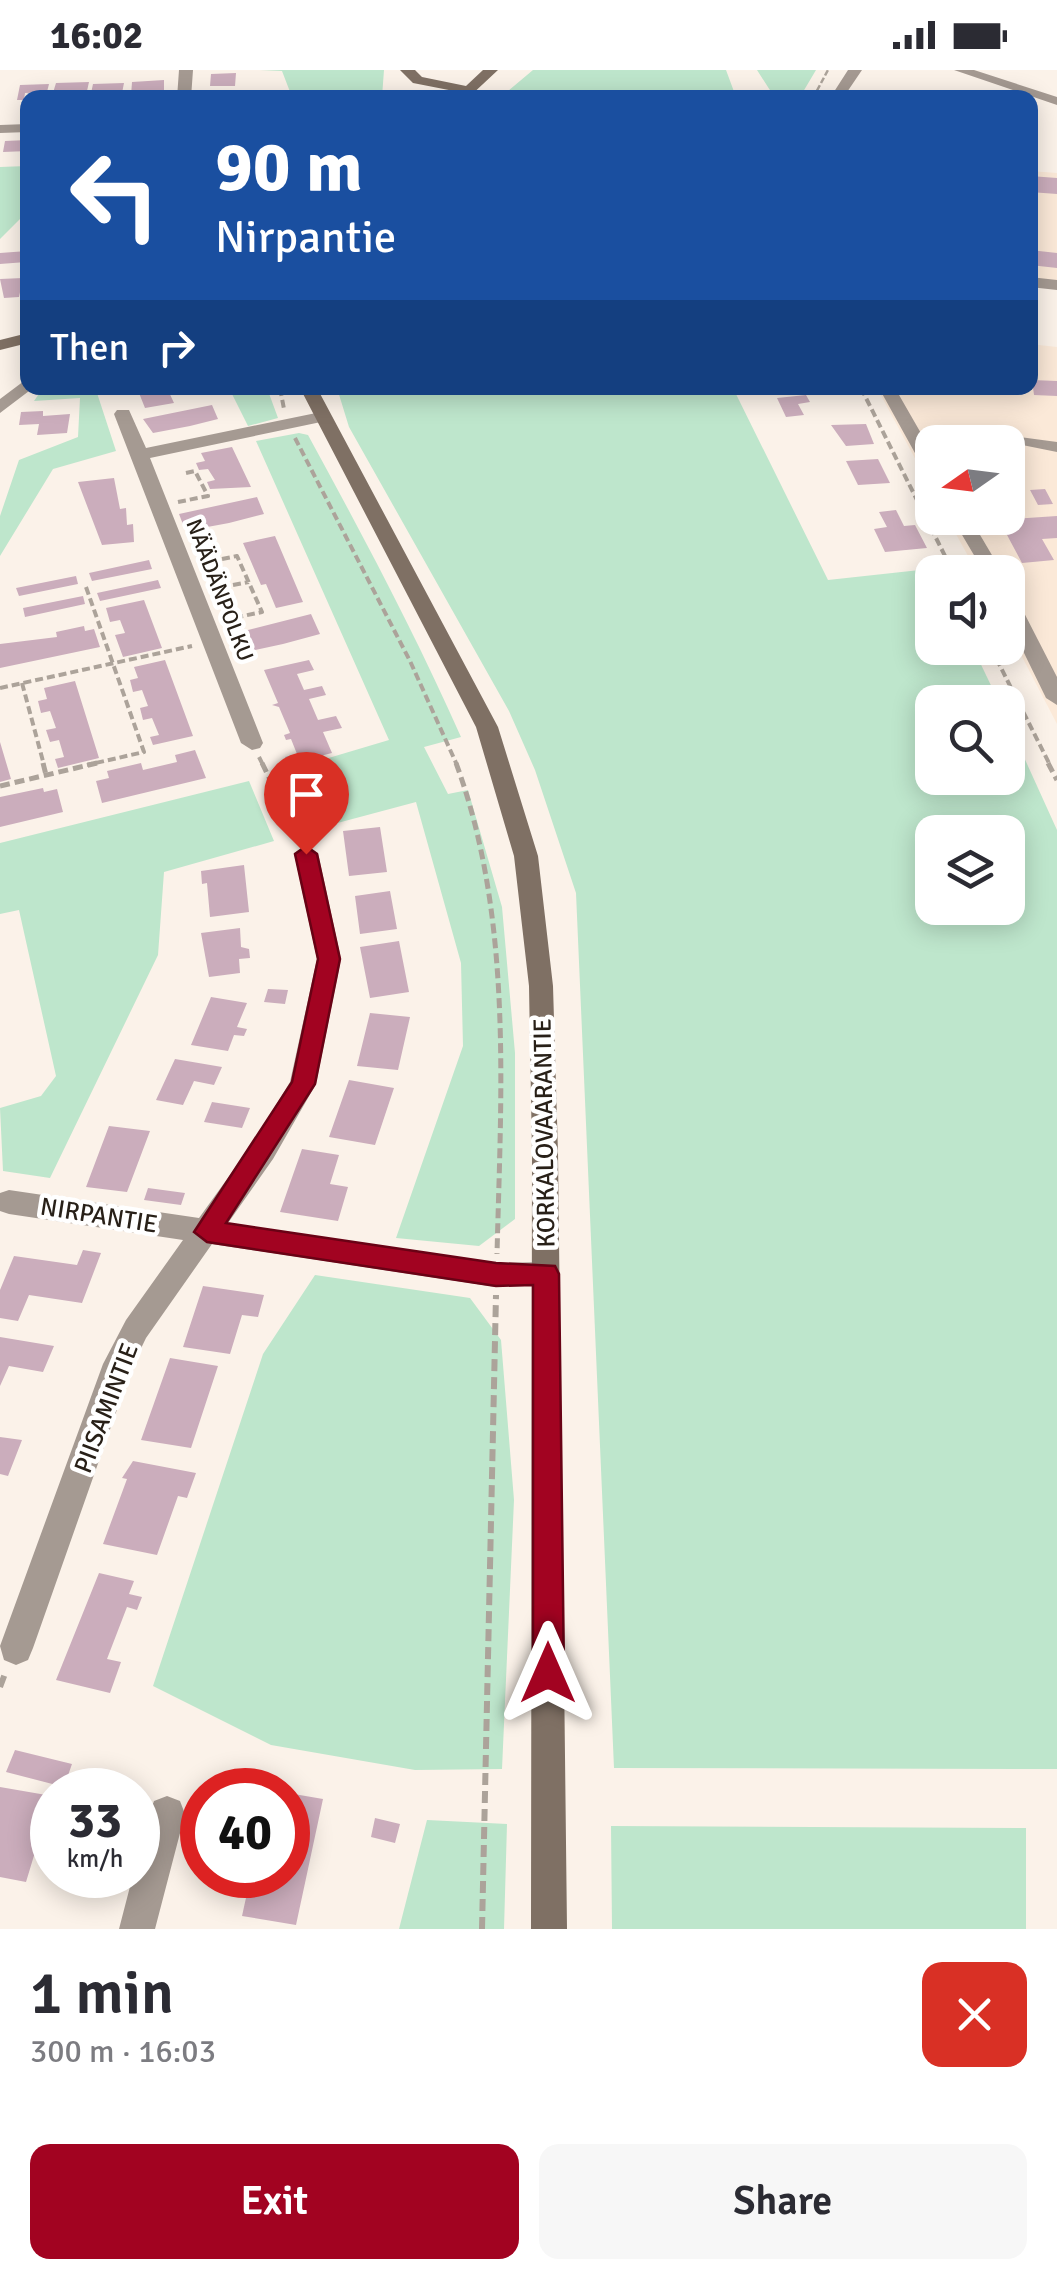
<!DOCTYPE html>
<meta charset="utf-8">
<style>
:root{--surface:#fff;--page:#f7f7f7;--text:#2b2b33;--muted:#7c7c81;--accent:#a20321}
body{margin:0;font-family:Signika,sans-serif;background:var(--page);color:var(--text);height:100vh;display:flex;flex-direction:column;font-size:38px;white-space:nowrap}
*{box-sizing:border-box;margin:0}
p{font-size:32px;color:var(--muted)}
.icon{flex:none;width:55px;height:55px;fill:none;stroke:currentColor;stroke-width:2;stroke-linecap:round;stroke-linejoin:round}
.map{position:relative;height:1859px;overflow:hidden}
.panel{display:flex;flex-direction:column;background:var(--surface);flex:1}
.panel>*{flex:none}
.guide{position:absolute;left:20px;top:20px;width:1018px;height:305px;border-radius:20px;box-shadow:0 5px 25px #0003;background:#1a4fa0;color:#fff;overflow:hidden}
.needle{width:65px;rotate:256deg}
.tools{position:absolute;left:915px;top:355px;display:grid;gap:20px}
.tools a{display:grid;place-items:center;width:110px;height:110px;border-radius:20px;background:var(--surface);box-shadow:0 5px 25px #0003;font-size:50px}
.speed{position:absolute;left:30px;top:1698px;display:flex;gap:20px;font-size:50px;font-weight:700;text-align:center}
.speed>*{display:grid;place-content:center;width:130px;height:130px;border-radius:50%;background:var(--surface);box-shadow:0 5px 25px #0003;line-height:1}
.speed small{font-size:25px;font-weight:400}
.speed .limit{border:15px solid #d22;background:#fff;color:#111}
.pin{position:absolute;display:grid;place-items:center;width:85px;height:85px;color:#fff;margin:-102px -42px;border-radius:50% 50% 50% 0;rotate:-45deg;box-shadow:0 0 10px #0007}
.pin .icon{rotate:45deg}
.me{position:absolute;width:110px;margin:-55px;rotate:0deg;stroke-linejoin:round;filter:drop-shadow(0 0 8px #0008)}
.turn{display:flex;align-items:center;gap:35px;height:210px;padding:0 30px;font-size:45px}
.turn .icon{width:130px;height:130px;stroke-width:2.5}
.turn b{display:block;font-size:70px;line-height:85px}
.then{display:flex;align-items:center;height:95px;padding:0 30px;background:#0003;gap:20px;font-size:38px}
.round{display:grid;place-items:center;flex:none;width:105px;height:105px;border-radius:20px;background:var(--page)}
.headline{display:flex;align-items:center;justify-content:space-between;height:170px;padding:0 30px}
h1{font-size:60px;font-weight:600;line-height:75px}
.action{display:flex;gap:20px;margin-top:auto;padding:20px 30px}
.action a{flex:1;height:115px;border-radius:20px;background:var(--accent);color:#fff;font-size:40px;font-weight:600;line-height:115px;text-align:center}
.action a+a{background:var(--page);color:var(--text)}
.status{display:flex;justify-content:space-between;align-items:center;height:70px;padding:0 50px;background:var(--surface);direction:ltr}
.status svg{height:28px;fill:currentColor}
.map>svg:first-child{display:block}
.built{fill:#fbe9d8}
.green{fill:#bee6cc;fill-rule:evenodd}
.building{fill:#cbadbc}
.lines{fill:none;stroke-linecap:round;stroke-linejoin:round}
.path-far3{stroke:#aca39a;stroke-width:2.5;stroke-dasharray:6 2.5;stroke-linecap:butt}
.path-far2{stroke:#aca39a;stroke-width:4;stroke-dasharray:8 4;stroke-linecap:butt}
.path-far1{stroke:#aca39a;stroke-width:5;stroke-dasharray:10 5;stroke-linecap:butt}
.path{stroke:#aca39a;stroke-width:6;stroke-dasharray:12 6;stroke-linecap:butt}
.street{fill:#a59a92;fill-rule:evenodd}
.secondary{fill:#7f7064;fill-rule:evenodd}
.route{fill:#a20321;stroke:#690215;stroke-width:2.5}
.labels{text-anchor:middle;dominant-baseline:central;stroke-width:9;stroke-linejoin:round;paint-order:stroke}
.far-street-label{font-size:22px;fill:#282018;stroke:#fff}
.street-label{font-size:25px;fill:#282018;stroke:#fff}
</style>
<div class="status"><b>16:02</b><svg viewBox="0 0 49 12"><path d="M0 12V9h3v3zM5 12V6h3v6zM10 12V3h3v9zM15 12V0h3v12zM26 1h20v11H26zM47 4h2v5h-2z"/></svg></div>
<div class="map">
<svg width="1057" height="1859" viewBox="0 0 1057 1859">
<rect width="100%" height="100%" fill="#fbf2e9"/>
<path class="built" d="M1030 101 1057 103V214L1030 211Z
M1030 274 1057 277V654L1008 560V502H977L947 448H1008V372H932V420L877 318H1030Z"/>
<path class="green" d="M260 0H384L382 27H292L282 1Z
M533 0H726L736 27H501Z
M757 0H816L800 27 775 28Z
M27 96V142L0 169V97Z
M43 318H88L97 323 116 381 53 399 0 486V446L19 390 78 367 80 328 34 331Z
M229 318H267L278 348 248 356Z
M337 318H733L828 510 929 499 932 578H973L999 632H932V708H1008V652L1057 760V1699L614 1698 576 823 535 700 509 641 349 357ZM932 762H1008V838H932Z
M299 363 308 365C362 464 415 563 461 667L424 677 448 724 468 720 502 837 515 983V1149L479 1176 396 1168 463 976 461 893 416 732 315 759 295 698 389 670 256 371Z
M249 711 274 771 164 802 158 885 50 1108 3 1101 0 1038 41 1026 56 1006 19 840 0 844V773Z
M315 1205 470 1228 501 1270 514 1430 502 1699 415 1700 271 1675 153 1616 263 1284Z
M427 1750 507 1754 504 1859H399Z
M611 1756 1026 1758V1859H612Z"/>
<path class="building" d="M236 3 235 16H210L211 4Z
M164 10V20L131 26 132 12Z
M89 12 87 21 52 26 56 13Z
M124 13 122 23 90 28 93 14Z
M49 14 47 22 25 23 24 30H17L20 15Z
M28 70V81L3 82 5 71Z
M1030 106 1057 108V124L1030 122Z
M1030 180 1057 183V198L1030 195Z
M27 181 26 192 0 194V183Z
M23 208 19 227 4 228 0 209Z
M1032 310 1057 311V326L1034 325Z
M137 318H167L174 333 145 338Z
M806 325 810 332 798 334 804 345 786 347 777 328Z
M212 335 218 349 190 356 153 363 143 349Z
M43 341V346L70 344 67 363 37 365 39 354 19 355 21 342Z
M866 354 874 374 846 376 831 355Z
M232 377 251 417 210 419 207 412 215 410 208 399 199 400 196 393 205 391 201 383Z
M878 389 890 413 858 415 846 391Z
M114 408 120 439 126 438 127 455 133 454 134 472 102 475 78 412Z
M1045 419 1053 434 1038 435 1030 420Z
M257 427 264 444 229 453 191 460 184 457 179 444Z
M896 440 904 456 915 455 927 478 885 482 874 459 887 457 879 442Z
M1057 446V468L1042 469 1054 490 1022 493 999 450Z
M275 466 303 532 276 538 266 514 261 515 243 473Z
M149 490 152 499 92 511 89 503Z
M76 506 78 514 19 526 16 518Z
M158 510 161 518 100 531 97 523Z
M83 526 85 534 25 547 23 538Z
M144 530 162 578 123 587 115 565 125 563 120 550 110 552 106 538Z
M311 544 320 564 283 574 241 583 228 565Z
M84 556 85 561 94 559 100 577 0 598V574L57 567 56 562Z
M165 590 193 666 153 675 150 667 159 665 152 648 143 650 140 638 148 636 142 620 133 622 130 610 138 608 134 597Z
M309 590 314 600 297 604 304 620 322 616 326 625 309 629 318 650 336 646 342 658 323 662 332 683 288 694 285 687 297 684 291 669 286 670 284 665 290 663 279 637 272 635 278 633 264 600Z
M75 611 99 688 58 698 55 689 64 687 59 670 50 672 46 660 56 658 50 641 41 643 38 631 47 629 44 618Z
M0 672 11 709 0 712Z
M195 680 206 708 102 733 96 711 109 708 107 701 141 693 143 700 177 692 175 685Z
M43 718 44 722 57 719 63 742 0 757V727Z
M380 757 387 802 349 806 343 761Z
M244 795 249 842 210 847 207 813 202 814 201 801Z
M390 821 397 859 360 864 355 826Z
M240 858 241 877 249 879 250 888 239 889 240 903 209 907 201 863Z
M399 871 409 922 370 928 360 877Z
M268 919 288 920 285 934 264 932Z
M211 927 247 933 237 957 247 959 244 966 234 965 228 981 191 975Z
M370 943 410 947 398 1000 357 996Z
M175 989 222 997 214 1015 194 1011 183 1035 156 1030Z
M349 1010 394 1018 375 1075 329 1067Z
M212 1032 250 1038 242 1058 204 1052Z
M109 1056 150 1061 127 1122 86 1117Z
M302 1079 339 1085 330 1114 348 1117 338 1151 280 1142Z
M148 1118 185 1123 181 1135 144 1130Z
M83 1180 101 1183 82 1233 29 1225 18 1251 0 1248V1220L14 1186 77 1195Z
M203 1216 264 1225 258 1247 242 1245 230 1284 183 1277Z
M0 1267 54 1276 43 1302 9 1296 0 1316Z
M170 1288 218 1296 191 1378 141 1370Z
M0 1367 22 1370 8 1406 0 1404Z
M133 1391 196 1403 187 1428 178 1426 157 1485 103 1474 127 1409 122 1408Z
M99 1503 134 1511 129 1524 142 1527 137 1540 127 1537 107 1589 121 1592 110 1623 56 1610Z
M15 1680 72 1694 64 1717 6 1702Z
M0 1717 52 1726 26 1812 0 1807Z
M288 1723 323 1729 296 1855 242 1846 251 1805H288Z
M375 1748 400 1754 395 1773 371 1767Z"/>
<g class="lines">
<path class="path-far3" d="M813 28 828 0"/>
<path class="path-far2" d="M280 318 284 339
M861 318 953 502
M295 368 410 591 457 695
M178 432 208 426 195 401 186 403
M222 489 237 486 262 542 224 550
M233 515 249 512
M86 517 144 682 87 695
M991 578 1050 695
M22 613 44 695
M0 618 192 576
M259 687 263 695"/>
<path class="path-far1" d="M43 693 46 705
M262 693 298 767
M456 693C513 848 501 1022 497 1184
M1048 693 1057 710
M0 716 97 693"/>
<path class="path" d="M0 1617 6 1601
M482 1859 496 1225"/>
<path class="street" d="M179 0H193L191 28H177Z
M848 0H862L843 28H830Z
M954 0H974L1057 27V35Z
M28 54V62L0 63V55Z
M1030 207 1057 210V220L1030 217Z
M28 308V318H33L0 343V329Z
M879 318H895L922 365 983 362 1057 372V382L1008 372H932L928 376 932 384V404L926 403Z
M117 340H129L146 378 321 342 330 347 321 352 150 388 263 673 260 678 252 680 241 673 114 344Z
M952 448H970L1002 502H984Z
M1008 525 1018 531 1057 607V635L1046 628 1008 550Z
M306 775 318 783 341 889 316 1014 273 1089 228 1153 496 1193 546 1192 556 1195 560 1204 556 1213 496 1217 212 1174 146 1268 132 1297 33 1578 28 1590 16 1595 4 1590 0 1576 103 1294 126 1250 183 1170 9 1144 0 1141V1123L9 1120 199 1148 253 1073 290 1012 317 889 294 783Z
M167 1726 180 1731 185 1744 155 1859H119L133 1805H138C138 1780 145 1755 154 1731Z"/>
<path class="secondary" d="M400 0H415L422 7 466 16 483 0H498L468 28H454L459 22 413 13Z
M28 263V273L0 280V270Z
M300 318H317L498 657 538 786 553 916 558 1083 567 1859H531L532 1083 529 916 514 786 476 657Z"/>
</g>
<path class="route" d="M306 776 317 784 340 889 315 1014 226 1153 496 1193 555 1196 559 1204 564 1603 559 1614 548 1618 537 1614 533 1603V1215L496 1216 207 1172 194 1162 292 1012 318 889 295 784Z"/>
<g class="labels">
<g class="far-street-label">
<text transform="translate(220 520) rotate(69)">NÄÄDÄNPOLKU</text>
</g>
<g class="street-label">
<text transform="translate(544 1063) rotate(-91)">KORKALOVAARANTIE</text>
<text transform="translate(99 1145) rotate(9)">NIRPANTIE</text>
<text transform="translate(106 1338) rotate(-69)">PIISAMINTIE</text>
</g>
</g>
</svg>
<div class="tools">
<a><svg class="needle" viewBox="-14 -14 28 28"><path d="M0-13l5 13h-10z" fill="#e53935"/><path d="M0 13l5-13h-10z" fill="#7c7c81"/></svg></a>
<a><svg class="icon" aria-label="sound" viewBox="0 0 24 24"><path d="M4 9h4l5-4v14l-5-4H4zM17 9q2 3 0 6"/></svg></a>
<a><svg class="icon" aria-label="search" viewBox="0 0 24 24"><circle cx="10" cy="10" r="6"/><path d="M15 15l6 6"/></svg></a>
<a><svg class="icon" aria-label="layers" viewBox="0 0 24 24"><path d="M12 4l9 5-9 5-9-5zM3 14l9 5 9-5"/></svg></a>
</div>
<div class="speed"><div>33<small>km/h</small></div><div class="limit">40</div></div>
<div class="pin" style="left:306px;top:784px;background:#d93025"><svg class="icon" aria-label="arrive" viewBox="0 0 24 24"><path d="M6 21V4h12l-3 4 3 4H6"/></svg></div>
<svg class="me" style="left:548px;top:1603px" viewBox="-20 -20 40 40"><path d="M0-17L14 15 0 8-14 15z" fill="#a20321" stroke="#fff" stroke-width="4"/></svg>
<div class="guide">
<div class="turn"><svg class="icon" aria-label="left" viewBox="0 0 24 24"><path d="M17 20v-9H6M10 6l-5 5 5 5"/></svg><div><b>90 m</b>Nirpantie</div></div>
<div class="then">Then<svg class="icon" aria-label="right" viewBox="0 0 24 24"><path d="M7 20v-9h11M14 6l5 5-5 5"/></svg></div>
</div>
</div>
<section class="panel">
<div class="headline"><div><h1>1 min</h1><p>300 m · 16:03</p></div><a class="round" style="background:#d93025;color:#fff"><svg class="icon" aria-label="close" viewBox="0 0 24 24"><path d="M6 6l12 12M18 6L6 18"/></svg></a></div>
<div class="action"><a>Exit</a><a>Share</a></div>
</section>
